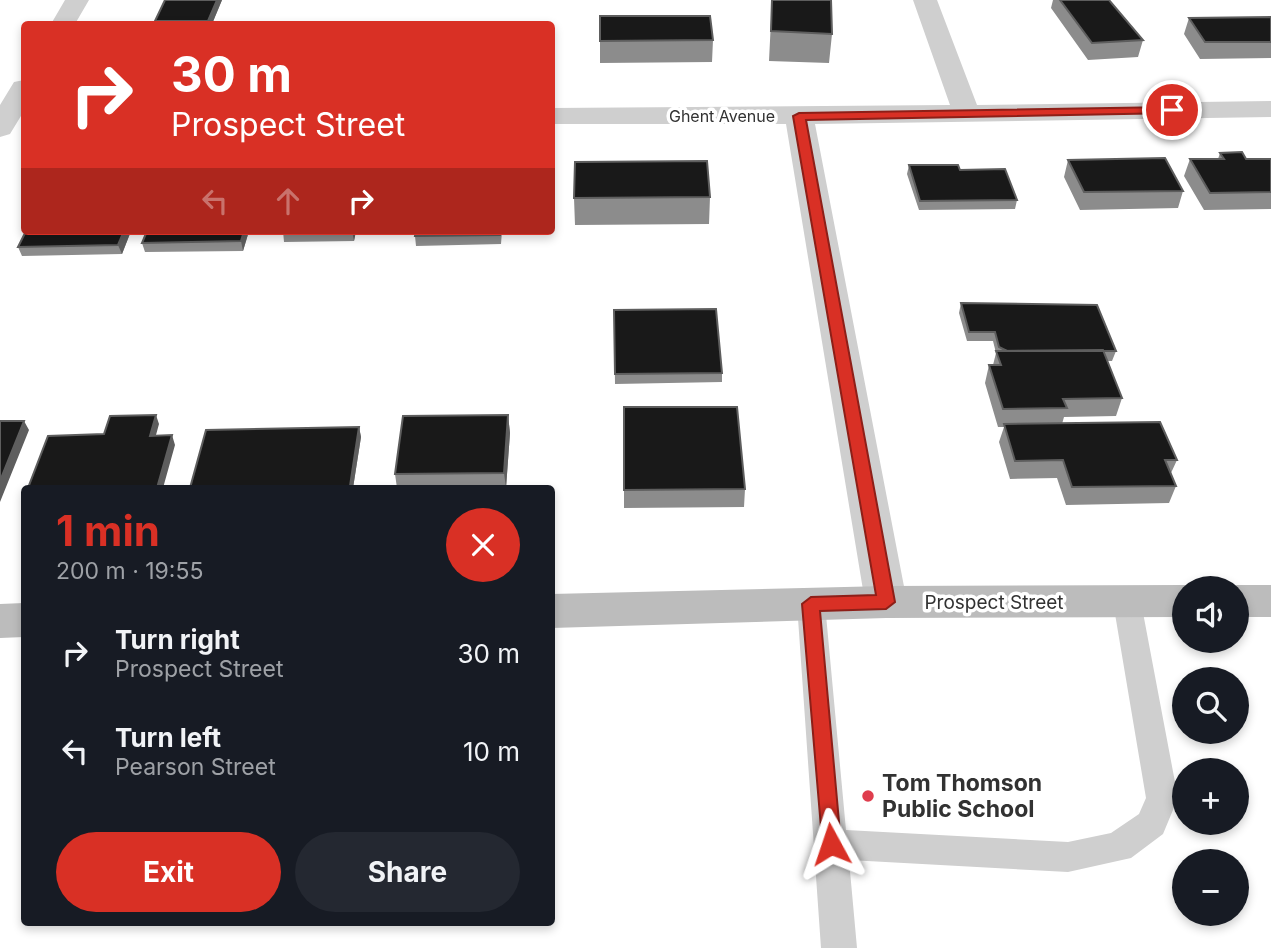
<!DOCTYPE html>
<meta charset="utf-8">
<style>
:root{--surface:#171b24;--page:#242831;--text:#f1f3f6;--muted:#9ea1a6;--accent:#d93025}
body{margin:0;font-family:Inter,sans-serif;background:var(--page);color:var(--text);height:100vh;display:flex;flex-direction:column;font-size:26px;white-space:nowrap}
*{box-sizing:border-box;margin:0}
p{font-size:23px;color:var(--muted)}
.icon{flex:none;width:38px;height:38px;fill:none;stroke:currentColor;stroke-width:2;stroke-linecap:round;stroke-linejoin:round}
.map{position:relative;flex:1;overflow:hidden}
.details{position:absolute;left:21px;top:485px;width:534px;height:441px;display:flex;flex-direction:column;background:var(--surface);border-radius:7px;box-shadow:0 4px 10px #0003}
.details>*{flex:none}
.banner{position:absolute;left:21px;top:21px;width:534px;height:214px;border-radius:7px;box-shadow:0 4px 10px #0003;background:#d93025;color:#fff;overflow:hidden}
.fabs{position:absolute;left:1172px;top:576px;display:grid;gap:14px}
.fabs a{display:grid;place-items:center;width:77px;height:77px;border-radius:50%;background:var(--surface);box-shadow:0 4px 10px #0003;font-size:35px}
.pin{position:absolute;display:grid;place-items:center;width:60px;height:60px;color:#fff;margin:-30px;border:4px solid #fff;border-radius:50%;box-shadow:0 2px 7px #0007}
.me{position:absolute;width:77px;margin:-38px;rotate:355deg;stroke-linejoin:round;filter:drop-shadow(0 0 5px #0008)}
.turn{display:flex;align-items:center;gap:24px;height:147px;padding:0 35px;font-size:32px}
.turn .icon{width:91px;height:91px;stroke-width:2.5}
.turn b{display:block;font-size:49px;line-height:60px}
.lanes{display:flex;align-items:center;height:66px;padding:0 35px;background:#0003;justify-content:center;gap:35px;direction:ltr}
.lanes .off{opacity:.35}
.round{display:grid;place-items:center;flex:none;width:74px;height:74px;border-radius:37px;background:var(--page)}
.head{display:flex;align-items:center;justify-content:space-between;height:119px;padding:0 35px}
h1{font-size:42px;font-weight:700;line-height:52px;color:var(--accent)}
.cta{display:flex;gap:14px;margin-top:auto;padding:14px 35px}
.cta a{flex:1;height:80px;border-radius:42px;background:var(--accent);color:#fff;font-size:28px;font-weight:700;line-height:80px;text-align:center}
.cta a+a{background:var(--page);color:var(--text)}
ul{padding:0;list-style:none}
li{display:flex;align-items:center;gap:21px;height:98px;padding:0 35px}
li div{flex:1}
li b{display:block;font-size:26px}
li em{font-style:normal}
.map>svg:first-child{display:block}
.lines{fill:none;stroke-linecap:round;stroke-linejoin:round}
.lane{fill:#cfcfcf;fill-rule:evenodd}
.street{fill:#cfcfcf;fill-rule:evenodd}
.secondary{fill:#bcbcbc;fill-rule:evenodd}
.wall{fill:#8c8c8c}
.shaded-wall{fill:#5e5e5e}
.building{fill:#191919;stroke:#5e5e5e;stroke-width:2}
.route{fill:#d93025;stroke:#8d1f18;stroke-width:2}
.poi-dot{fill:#df3d4d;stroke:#fff;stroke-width:2.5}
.labels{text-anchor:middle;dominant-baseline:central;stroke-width:7;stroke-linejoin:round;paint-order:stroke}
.far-street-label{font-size:16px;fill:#323232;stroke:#fff}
.street-label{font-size:19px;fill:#323232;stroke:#fff}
.near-poi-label{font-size:23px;font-weight:bold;fill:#323232;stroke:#fff;text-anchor:start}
</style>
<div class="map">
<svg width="1271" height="948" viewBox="0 0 1271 948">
<rect width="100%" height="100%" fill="#fff"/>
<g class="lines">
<path class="lane" d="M1127 591 1137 594 1141 602 1178 798 1163 834 1131 858 1068 872 849 860 857 948H821L797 604 801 596 811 593 821 596 825 604 846 830 1068 842 1111 833 1139 814 1146 798 1113 602 1117 594Z"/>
<path class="street" d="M65 0H89L75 24H51Z
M913 0H937L977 105 1271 101V117L815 124 907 602 901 614 886 618 871 614 865 602 786 124H551V108L950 105Z
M24 80V111L10 134 0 137V105L14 82Z"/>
<path class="secondary" d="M1185 585 1195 588H1185V617L886 618 551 628V594L886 586Z
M1237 585H1271V617H1237V588H1227Z
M24 603V637L0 638V604Z"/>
</g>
<path class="wall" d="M165 0H222L212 24H156L155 21Z
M772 0H831L832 34 829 63 769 61Z
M1053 0H1109L1143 40 1138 57 1088 60 1051 8Z
M1271 17V58L1200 59 1184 34 1189 18Z
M713 40 712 62 600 63V41Z
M1220 153 1246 159H1271V209L1204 210 1184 176 1190 159H1218Z
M1068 160 1183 191 1178 208 1080 210 1064 177Z
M909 165 960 170 1017 200 1015 209 919 210 907 174Z
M710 197 709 224 575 225 574 198Z
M131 231 122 254 22 256 18 247Z
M147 231H249L243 251 145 252 142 243Z
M283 231H356L354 241 284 242Z
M416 231H502L501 244 416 246 415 236Z
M961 303 1116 351 1112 361H1107L1122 398 1116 416 1064 417 1062 424 1177 460 1171 473 1176 486 1169 503 1066 505 1057 478 1010 479 999 442 1004 427H998L985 383 989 365H993L996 353 993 341H967L959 313Z
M614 310 722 373V382L615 384Z
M624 407 745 489 744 507 624 508Z
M508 415 510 433 506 488H397L395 474Z
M359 427 361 437 353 488H190Z"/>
<path class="shaded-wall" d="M217 0H222L212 24H209L208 21Z
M124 231H131L122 254 118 245Z
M244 231H249L243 251 241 241Z
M352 231H356L354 241Z
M156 415 159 424 153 446 150 436Z
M508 415 510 433 506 488 504 473Z
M24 421 29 430 0 502V481Z
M359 427 361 437 353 488H350Z
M172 435 175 445 163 488H157Z"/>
<path class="building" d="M165 0H217L208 21H155Z
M772 0H831L832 34 771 31Z
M1060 0H1109L1143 40 1092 43Z
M600 16H710L713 40 600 41Z
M1271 17V42H1205L1189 18Z
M1242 152 1246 159H1271V192L1210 193 1190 159H1224L1220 153Z
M1165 158 1183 191 1084 192 1068 160Z
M707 161 710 197 574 198 575 162Z
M909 165H958L960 170 1005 169 1017 200 920 201Z
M26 231H124L118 245 18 247Z
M147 231H244L241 241 142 243Z
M283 231H352L282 233Z
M416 231H500V235L415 236Z
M961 303 1097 305 1116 351H1007L999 347 995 332H969Z
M716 309 722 373 615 374 614 310Z
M1103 350 1122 398 1063 399 1067 408 1003 409 989 365H1001L996 351Z
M624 407H737L745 489 624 490Z
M156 415 150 436 172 435 157 488H28L48 436 104 434 110 416Z
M508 415 504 473 395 474 403 416Z
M0 421H24L0 481Z
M1160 422 1177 460H1165L1176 486 1072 487 1063 460 1015 461 1004 424Z
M359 427 350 486 190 488 206 430Z"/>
<path class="route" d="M1172 107 1177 110 1176 113 806 120 895 602 886 609 820 611 841 844 838 851 831 853 823 851 802 604 811 597 876 595 793 116 799 113Z"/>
<circle class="poi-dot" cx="868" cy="796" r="7"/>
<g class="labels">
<g class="far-street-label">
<text x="722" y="116">Ghent Avenue</text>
</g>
<g class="street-label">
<text x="994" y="602">Prospect Street</text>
</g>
<g class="near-poi-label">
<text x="882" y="783">Tom Thomson<tspan x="882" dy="26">Public School</tspan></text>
</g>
</g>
</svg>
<div class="fabs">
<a><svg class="icon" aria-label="sound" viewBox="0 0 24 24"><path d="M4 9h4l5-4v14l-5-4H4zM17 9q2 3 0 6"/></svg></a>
<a><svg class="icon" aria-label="search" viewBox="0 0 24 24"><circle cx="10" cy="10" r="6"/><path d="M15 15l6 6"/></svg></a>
<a>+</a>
<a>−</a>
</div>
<div class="pin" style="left:1172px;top:110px;background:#d93025"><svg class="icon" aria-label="arrive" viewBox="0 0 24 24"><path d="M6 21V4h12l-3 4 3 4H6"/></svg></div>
<svg class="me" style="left:831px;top:844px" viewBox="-20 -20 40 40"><path d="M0-17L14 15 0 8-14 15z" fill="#d93025" stroke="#fff" stroke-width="4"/></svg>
<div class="banner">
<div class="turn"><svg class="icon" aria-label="right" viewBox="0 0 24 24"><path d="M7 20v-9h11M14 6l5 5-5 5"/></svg><div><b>30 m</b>Prospect Street</div></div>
<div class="lanes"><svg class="icon off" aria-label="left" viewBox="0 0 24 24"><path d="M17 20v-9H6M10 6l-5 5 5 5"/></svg><svg class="icon off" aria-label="ahead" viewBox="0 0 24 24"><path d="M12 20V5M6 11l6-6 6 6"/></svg><svg class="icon" aria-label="right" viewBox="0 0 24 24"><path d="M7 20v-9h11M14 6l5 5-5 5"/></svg></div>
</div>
<section class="details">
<div class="head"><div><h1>1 min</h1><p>200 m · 19:55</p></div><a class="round" style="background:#d93025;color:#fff"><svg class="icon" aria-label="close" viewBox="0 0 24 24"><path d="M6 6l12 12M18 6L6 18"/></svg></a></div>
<ul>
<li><svg class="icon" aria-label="right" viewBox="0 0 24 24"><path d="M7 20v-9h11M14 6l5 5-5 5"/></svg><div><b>Turn right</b><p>Prospect Street</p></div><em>30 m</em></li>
<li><svg class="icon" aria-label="left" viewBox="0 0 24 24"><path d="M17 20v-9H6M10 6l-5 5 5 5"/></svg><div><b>Turn left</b><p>Pearson Street</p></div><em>10 m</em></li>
</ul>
<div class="cta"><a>Exit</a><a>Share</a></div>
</section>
</div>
